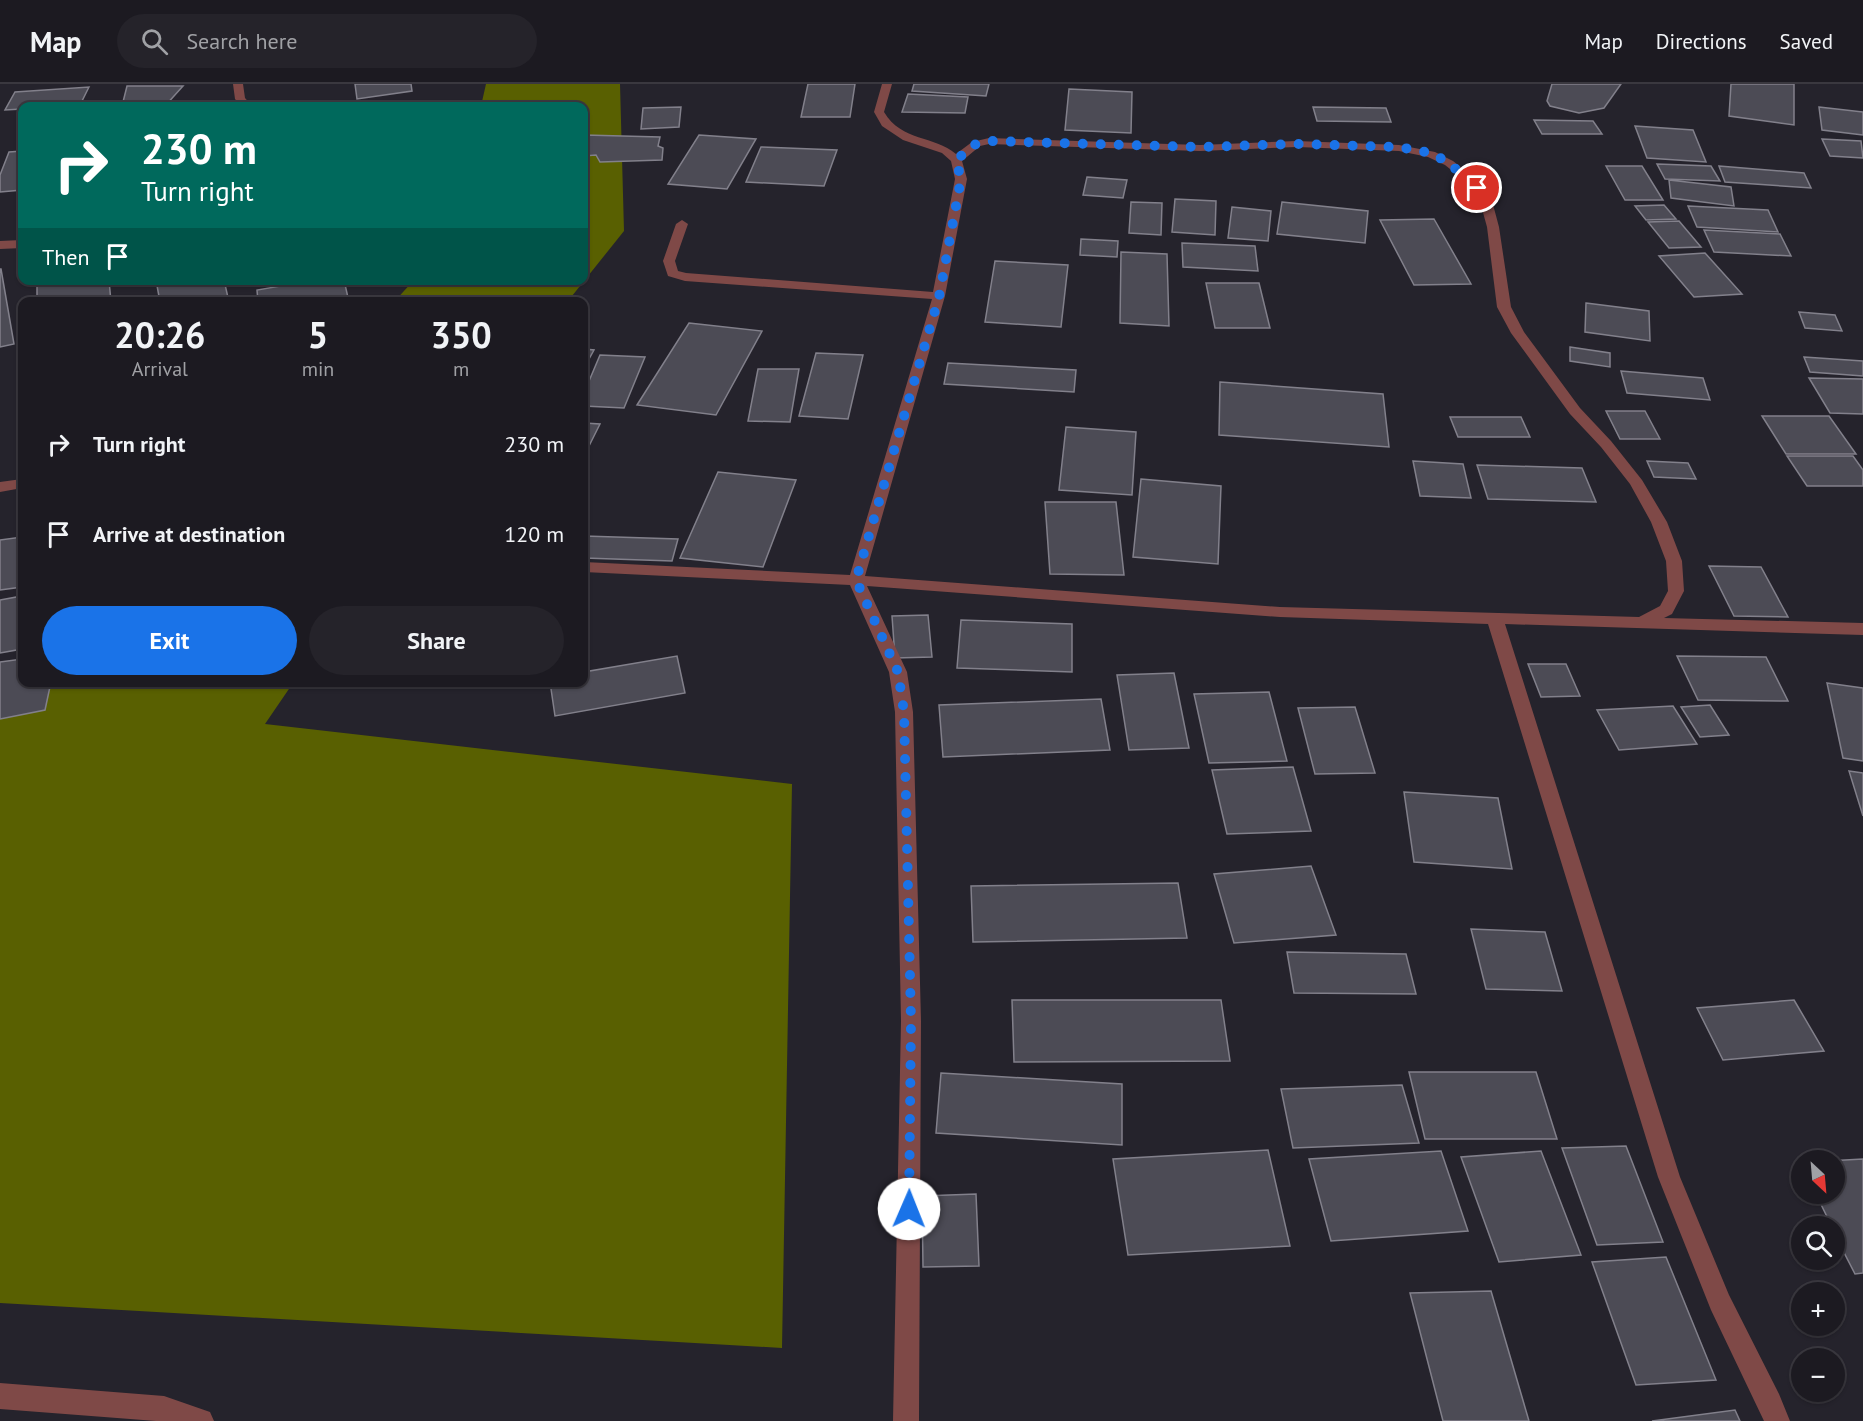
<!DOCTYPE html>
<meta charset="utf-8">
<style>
:root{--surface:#1c1a21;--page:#25232a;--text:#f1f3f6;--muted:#a0a1a5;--line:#3a383f;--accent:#1a73e8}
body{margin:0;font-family:"PT Sans",sans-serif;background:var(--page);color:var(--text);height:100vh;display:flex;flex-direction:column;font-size:22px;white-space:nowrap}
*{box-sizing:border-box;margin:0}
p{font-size:20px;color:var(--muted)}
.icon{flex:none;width:33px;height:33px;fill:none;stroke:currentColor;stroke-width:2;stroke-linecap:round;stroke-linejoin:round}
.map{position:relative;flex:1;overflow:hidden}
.details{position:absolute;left:18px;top:213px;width:570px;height:390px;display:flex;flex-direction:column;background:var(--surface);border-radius:12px;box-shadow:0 2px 4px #0004,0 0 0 2px var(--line)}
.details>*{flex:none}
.top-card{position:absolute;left:18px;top:18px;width:570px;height:183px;border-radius:12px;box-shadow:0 2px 4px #0004,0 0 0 2px var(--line);background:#00695c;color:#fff;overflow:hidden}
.needle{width:39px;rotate:154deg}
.tools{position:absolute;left:1791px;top:1066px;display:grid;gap:12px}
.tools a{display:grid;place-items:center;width:54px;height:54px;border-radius:50%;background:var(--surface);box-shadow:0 2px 4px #0004,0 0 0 2px var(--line);font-size:30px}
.pin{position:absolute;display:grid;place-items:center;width:51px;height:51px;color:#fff;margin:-26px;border:3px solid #fff;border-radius:50%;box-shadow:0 2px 6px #0007}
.me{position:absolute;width:66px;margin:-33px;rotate:1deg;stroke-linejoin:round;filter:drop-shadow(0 0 4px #0008)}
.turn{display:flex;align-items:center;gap:21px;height:126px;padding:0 24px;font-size:27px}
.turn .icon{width:78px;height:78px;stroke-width:2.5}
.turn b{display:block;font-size:42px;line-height:51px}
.then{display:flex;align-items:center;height:57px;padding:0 24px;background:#0003;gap:12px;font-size:22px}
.eta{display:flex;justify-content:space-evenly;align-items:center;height:102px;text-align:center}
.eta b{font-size:36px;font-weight:800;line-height:42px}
.action{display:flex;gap:12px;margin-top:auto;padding:12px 24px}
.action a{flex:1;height:69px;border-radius:36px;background:var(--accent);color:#fff;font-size:24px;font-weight:800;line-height:69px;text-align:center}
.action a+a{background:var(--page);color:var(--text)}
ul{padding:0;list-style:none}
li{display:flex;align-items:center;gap:18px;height:90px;padding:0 24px}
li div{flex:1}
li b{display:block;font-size:22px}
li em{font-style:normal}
header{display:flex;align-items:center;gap:36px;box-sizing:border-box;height:84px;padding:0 30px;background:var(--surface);border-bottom:2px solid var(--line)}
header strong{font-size:28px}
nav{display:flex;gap:33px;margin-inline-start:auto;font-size:21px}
.search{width:420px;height:54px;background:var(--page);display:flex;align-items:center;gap:15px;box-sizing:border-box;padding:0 21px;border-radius:33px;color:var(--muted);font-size:22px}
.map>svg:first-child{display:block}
.forest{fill:#596001}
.building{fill:#4c4b55;stroke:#82808b;stroke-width:1.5}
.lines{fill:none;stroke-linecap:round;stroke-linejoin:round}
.minor{fill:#7f4947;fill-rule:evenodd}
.route{stroke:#1a73e8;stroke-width:10;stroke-dasharray:0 18}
</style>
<header>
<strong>Map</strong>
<div class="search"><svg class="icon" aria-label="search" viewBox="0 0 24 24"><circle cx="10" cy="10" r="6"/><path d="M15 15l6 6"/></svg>Search here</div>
<nav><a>Map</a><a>Directions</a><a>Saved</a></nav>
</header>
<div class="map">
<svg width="1863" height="1337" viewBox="0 0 1863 1337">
<rect width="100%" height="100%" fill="#25232c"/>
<path class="forest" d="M486 0H620L624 147 568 217 394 218 413 197 584 196V22H481Z
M22 595V598L293 599 265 640 792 700 782 1264 0 1219V615Z"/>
<path class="building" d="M355 0H411L412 7 357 15Z
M808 0H855L850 33H801Z
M914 0H989L986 12 912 7Z
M1552 0H1621L1604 24 1579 29 1550 22 1547 17Z
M1731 0H1794V41L1729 32Z
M127 2H183L165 22H122Z
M89 3 80 21 22 22V25L5 26 15 8Z
M1069 5 1132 8 1131 49 1065 46Z
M908 10 968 13 965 29 902 28Z
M395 18 394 22H311Z
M681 23 679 43 641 45 643 24Z
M1313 23 1386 24 1391 38 1317 37Z
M1819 23 1863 28V51L1822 46Z
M1534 36 1593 37 1602 50H1542Z
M1635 42 1693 46 1706 78 1647 74Z
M584 51 660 53 658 62 663 64 662 76 600 78 596 71 584 72Z
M699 51 756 55 727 105 668 100Z
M1822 55 1861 57 1863 74 1830 72Z
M761 63 837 66 824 102 746 98Z
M22 67V106L0 108V91L9 68Z
M1657 80 1711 82 1720 97 1665 95Z
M1606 82H1642L1663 116H1625Z
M1719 82 1804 89 1811 104 1725 98Z
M1087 93 1127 96 1123 114 1083 111Z
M1669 96 1731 103 1734 122 1671 114Z
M1175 115 1216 117 1215 151 1172 148Z
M1131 118 1162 119 1161 151 1129 149Z
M1282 118 1368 127 1365 159 1277 150Z
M1664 121 1676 135 1646 136 1635 122Z
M1688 122 1768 126 1778 148 1697 143Z
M1232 123 1271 127 1268 157 1228 154Z
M1434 135 1471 200 1414 201 1380 136Z
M1679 137 1701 163 1669 164 1648 138Z
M1704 146 1780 150 1791 172 1714 168Z
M1081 155 1118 157 1117 173 1080 171Z
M1182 159 1255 162 1258 187 1183 183Z
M1121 168 1167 170 1169 242 1120 239Z
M1705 169 1742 210 1694 213 1659 172Z
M995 177 1068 181 1061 243 985 238Z
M1 185 14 260 0 263V185Z
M37 196H109L111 218H37Z
M156 196H224L229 218H160Z
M315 196H344L349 218H258L257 206Z
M1206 199H1259L1270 244H1215Z
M1586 219 1649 227 1650 257 1585 248Z
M1799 228 1835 231 1842 247 1805 244Z
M689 239 762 247 716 331 637 321Z
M1570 263 1610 269V283L1570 277Z
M584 265 594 266 584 284Z
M816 269 863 271 848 335 799 332Z
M600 271 645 273 624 324 584 322V309Z
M1804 273 1863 277V292L1810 288Z
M948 279 1076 286 1074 308 944 300Z
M758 285H799L790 338 748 337Z
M1621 287 1703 294 1710 316 1627 309Z
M1809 294 1863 295V330L1830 329Z
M1220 298 1383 310 1389 363 1219 351Z
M1606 327H1645L1660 355H1620Z
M1762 332H1829L1856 370H1786Z
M1450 333H1521L1530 353H1458Z
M584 339 600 340 584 372Z
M1066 343 1136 348 1132 411 1059 406Z
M1787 372H1853L1863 386V402H1807Z
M1413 377 1463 380 1471 414 1420 412Z
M1647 377 1688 379 1696 395 1654 393Z
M1477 381 1582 384 1596 418 1488 415Z
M718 388 796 396 763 483 680 474Z
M1141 395 1221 402 1218 480 1133 473Z
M1045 418H1116L1124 491 1050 490Z
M584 452 678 455 672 477 584 474Z
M22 453V503L0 506V456Z
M1709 482 1761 483 1788 533 1734 532Z
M22 512V565L0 569V516Z
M928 531 932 573 895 574 892 532Z
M961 536 1072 540V588L957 584Z
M677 572 685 609 555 632 550 598H584V588Z
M1677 572 1766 573 1788 617 1698 616Z
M22 575V598H51L45 626 0 635V578Z
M1528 580H1566L1580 612 1541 613Z
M1174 589 1189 664 1129 666 1117 591Z
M1827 599 1863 604V677L1843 674Z
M1269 608 1287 677 1209 679 1194 610Z
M1101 615 1110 666 943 673 939 621Z
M1710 621 1729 651 1700 653 1681 623Z
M1673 622 1697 660 1619 666 1597 626Z
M1355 623 1375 689 1315 690 1298 624Z
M1293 683 1311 747 1227 750 1212 686Z
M1849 687 1863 689V732Z
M1404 708 1498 714 1512 785 1414 778Z
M1311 782 1336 851 1234 859 1214 790Z
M1178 799 1187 854 973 858 971 802Z
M1471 845 1545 848 1562 907 1486 905Z
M1287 868 1406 870 1416 910 1294 909Z
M1012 916H1221L1230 977 1014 978Z
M1794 916 1824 967 1723 976 1697 924Z
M1409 988H1536L1557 1055H1425Z
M941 989 1122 1000V1061L936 1049Z
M1402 1001 1419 1059 1293 1064 1281 1005Z
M1626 1062 1663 1158 1597 1161 1562 1064Z
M1268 1066 1290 1162 1128 1171 1113 1075Z
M1441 1067 1468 1147 1331 1157 1309 1075Z
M1541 1067 1581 1171 1499 1178 1461 1073Z
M1863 1075V1189L1855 1190 1834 1149V1143H1832L1816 1110H1834V1077H1827Z
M976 1110 979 1182 923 1183 922 1112Z
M1666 1173 1716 1296 1636 1301 1592 1178Z
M1491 1207 1529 1337H1443L1410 1209Z
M1735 1326 1740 1337H1652Z"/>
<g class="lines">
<path class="minor" d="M233 0H243L245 14 252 22H241L235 15Z
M882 0H892L884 28C902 58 934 51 956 70L972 58 989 54 1200 61 1297 57 1399 61 1435 68 1453 77 1473 93 1491 113 1499 143 1511 223 1524 248 1580 324 1611 357 1642 396 1667 438 1682 477 1684 507 1672 530 1664 534 1863 539V551L1505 540 1680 1093 1729 1211 1779 1310 1790 1337H1764L1711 1226 1658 1093 1488 540 1280 533 867 502 907 588 913 628 921 937 919 1337H893L901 937 895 628 889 588 850 501 584 488V478L850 491 932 215 685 197 668 192 663 177 676 140 682 136 688 140 675 177 678 187 686 189 933 208 955 95 951 77 942 69 903 56 882 42 874 28ZM989 60 1200 67 1297 63 1399 67 1428 73 1445 81 1465 97 1479 114 1487 143 1497 223 1511 249 1570 330 1601 363 1630 400 1651 438 1666 477 1668 507 1660 522 1639 533 1280 523 865 492 945 212 967 95 962 77 980 62Z
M22 156V164L0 165V157Z
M22 395V404L0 408V398Z
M0 1299 164 1312 210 1328 214 1337H156L0 1325Z"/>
</g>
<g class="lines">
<path class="route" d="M909 1125 911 937 904 628 898 588 856 496 939 213 961 95 956 76 976 60 989 57 1200 63 1297 60 1399 63 1431 69 1449 79 1477 104"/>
</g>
</svg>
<div class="tools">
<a><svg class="needle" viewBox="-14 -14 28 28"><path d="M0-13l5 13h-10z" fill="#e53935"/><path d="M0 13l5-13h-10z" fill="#a0a1a5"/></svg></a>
<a><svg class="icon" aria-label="search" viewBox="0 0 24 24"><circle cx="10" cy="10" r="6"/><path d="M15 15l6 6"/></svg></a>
<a>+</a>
<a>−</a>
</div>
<div class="pin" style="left:1477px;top:104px;background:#d93025"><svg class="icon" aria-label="arrive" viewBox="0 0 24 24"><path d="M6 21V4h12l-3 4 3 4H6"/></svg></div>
<svg class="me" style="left:909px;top:1125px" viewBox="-20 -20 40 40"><circle r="19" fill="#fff"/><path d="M0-13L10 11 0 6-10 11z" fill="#1a73e8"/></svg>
<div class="top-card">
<div class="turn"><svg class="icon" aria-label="right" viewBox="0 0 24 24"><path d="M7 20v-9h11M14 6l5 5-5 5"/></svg><div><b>230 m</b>Turn right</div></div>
<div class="then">Then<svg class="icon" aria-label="arrive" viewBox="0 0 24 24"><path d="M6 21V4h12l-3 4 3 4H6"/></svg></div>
</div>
<section class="details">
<div class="eta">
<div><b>20:26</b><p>Arrival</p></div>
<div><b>5</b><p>min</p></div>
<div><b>350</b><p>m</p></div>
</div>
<ul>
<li><svg class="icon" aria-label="right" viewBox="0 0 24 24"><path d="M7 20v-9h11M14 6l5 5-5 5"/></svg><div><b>Turn right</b></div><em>230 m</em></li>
<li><svg class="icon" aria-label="arrive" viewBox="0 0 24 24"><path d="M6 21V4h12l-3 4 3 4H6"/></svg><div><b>Arrive at destination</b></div><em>120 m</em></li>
</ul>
<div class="action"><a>Exit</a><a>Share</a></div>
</section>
</div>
